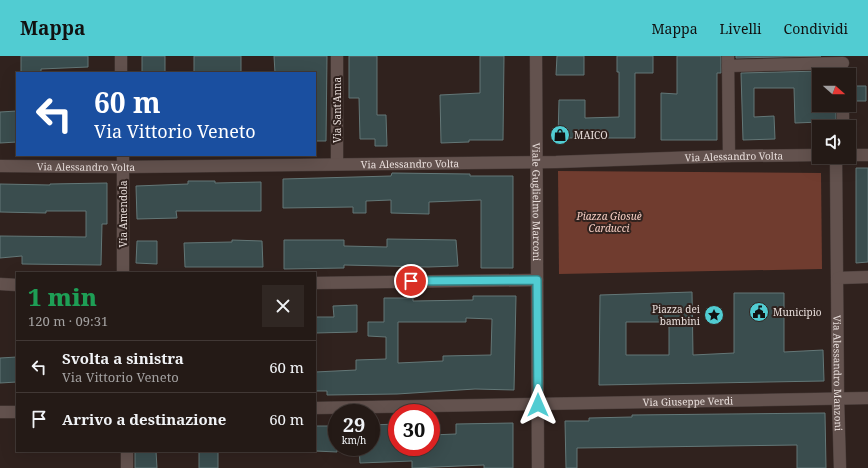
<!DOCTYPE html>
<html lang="it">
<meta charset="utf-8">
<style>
:root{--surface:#241a16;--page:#302723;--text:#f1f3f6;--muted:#a3a1a1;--line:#413835;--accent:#51ccd2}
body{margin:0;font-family:"Noto Serif",serif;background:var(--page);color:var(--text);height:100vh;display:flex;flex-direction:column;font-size:15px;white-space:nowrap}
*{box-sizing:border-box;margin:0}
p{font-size:13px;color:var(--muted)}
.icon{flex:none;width:22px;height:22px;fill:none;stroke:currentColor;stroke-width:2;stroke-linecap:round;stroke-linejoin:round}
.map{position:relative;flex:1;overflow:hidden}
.sheet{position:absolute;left:16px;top:216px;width:300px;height:180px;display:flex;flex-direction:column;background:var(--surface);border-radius:0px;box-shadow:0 4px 16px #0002,0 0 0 1px var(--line)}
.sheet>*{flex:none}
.top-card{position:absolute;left:16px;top:16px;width:300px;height:84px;border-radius:0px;box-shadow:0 4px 16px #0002,0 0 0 1px var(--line);background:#1a4fa0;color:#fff;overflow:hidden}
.needle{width:26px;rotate:111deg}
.buttons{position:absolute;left:812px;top:12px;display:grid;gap:8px}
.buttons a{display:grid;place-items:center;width:44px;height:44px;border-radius:0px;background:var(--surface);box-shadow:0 4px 16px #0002,0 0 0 1px var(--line);font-size:20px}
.speed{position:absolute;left:328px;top:348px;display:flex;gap:8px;font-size:20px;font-weight:700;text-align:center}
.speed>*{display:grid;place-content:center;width:52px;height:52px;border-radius:50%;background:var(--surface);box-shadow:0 4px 16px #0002,0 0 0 1px var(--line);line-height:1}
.speed small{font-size:10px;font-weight:400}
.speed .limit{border:6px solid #d22;background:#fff;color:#111}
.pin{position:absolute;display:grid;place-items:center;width:34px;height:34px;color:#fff;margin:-17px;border:2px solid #fff;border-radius:50%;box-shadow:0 1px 4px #0007}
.me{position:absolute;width:44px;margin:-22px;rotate:0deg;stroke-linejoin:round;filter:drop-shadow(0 0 3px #0008)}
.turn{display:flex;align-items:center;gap:14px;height:84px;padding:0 12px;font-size:18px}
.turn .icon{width:52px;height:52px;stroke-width:2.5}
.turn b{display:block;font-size:28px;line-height:34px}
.round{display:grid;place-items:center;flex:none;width:42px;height:42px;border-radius:0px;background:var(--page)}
.overview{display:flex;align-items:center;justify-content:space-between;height:68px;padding:0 12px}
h1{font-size:24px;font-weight:800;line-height:30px;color:#1e9e55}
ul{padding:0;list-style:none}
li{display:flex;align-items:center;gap:12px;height:52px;padding:0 12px;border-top:1px solid var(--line)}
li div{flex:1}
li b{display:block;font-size:15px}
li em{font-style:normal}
header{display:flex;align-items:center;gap:24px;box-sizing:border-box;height:56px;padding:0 20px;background:var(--accent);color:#111}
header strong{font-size:19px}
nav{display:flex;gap:22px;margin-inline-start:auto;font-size:14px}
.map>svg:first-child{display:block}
.green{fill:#703c2f}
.building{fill:#3a4d4e;stroke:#637777;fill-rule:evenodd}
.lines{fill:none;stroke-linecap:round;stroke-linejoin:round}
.minor-casing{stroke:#4a3e3b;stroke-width:13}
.minor{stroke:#63524e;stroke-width:12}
.route-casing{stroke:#358588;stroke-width:10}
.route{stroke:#51ccd2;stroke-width:7}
.labels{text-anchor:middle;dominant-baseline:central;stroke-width:4;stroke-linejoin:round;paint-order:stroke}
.street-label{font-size:10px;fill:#e8dedb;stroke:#30221e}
.poi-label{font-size:10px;fill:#e8dedb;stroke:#30221e;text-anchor:start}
.park-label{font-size:10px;font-style:italic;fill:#f7cfc4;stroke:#30221e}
</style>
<header>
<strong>Mappa</strong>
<nav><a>Mappa</a><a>Livelli</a><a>Condividi</a></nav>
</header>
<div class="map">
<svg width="868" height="412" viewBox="0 0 868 412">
<rect width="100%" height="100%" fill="#30221e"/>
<path class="green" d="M558 115 821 117 822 213 559 218Z"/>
<path class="building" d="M21 0H88V11L41 13V17H21Z
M142 0H165V17H142Z
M194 0H241V17H194Z
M274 0H327L326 85H315V17H275Z
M349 0H377V59H386L387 90H375V83H360L359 42H349Z
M480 0H504L503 84H469V86L441 87 440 39 480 37Z
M557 0H584V19H556Z
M617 0H653V17H635V82H558L559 44H585V62L619 61V16H617Z
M677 0H721V17H717V84H661V37L677 38Z
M736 0H821L736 2Z
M821 15V19H819V49H836V71H821V66L795 67 794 32H754V61L774 60 775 83 743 84 741 17Z
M854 30H866V45H854Z
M17 55V86L0 87V56Z
M856 112H868V206L856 207Z
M392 117 470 118V120H513V212H481V144L429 146V158L391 157V144L366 145V157H353V151L283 152V123L391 120Z
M188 125H215V127L261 126V155H176L177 162 137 163 136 130 188 128Z
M107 127V168H102L101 209 22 208V200L0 202V180L86 181V155H46V157L0 156V128L50 129V128Z
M387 183 456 184 458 210 428 211 344 209V212L284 213V184H344V190L387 191Z
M232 184 262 185 263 211H185L184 187 232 186Z
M137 185H157V208L136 207Z
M692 236 693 299 734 297V237H784V296L823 294 824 325 599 329 600 239ZM626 266H669V299H626Z
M473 240H516L514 334 475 333 397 338 327 339V335H315V316L356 314V304L386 303V281L368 280V266H384V242H413V245L473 244ZM466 262 492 263 491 299 443 300V305L398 307V266H466Z
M357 249V276L315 277V261H334L333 250Z
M17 301V326L0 327V302Z
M825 357 826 412H797V389L577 392V412H566L565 365H589V362L632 361V359Z
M513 367V412H484V409L412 412V405L360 407 359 391H371V369L397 368V391H431V379L456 378V368Z
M315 370H337V396L315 395Z
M135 395H156L157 412H135Z
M199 395H218V412H199Z"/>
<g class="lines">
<g class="minor-casing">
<g id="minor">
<path d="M121 0V17"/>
<path d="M337 0V108"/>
<path id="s1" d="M536 0 538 412"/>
<path d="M728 0 729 100"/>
<path d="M728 10 843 7"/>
<path d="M843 49V71"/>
<path d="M123 99V217"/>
<path d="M849 99H868"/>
<path id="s2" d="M836 101 838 343 840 412"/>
<path id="s3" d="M0 110 123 111 556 106 729 100 819 99"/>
<path d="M838 222 868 221"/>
<path d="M315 227 537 224"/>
<path d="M0 228 17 229"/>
<path id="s4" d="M315 352 868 342"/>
<path d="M0 356H17"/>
<path d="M127 395V412"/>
</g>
</g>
<use href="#minor" class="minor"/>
</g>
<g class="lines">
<g class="route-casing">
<path id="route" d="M411 225 537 224 538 349"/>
</g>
<use href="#route" class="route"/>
</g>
<defs>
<g id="shop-disc" transform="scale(1)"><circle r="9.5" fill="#51ccd2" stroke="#30221e"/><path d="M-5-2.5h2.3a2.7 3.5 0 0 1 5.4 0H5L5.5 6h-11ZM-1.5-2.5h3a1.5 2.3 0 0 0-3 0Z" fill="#111"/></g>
<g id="civic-disc" transform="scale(1)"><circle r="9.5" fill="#51ccd2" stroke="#30221e"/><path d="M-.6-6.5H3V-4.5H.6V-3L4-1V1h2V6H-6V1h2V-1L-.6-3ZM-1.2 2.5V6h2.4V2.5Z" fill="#111"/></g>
<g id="sight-disc" transform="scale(1)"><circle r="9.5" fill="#51ccd2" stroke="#30221e"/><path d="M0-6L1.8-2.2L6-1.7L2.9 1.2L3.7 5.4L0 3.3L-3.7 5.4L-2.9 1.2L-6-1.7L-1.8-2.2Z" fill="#111"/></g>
</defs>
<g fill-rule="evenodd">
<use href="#shop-disc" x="560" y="79"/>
<use href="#civic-disc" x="759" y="256"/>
<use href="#sight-disc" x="714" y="259"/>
</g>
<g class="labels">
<g class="street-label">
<text transform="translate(337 54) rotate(-90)">Via Sant'Anna</text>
<text stroke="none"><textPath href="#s3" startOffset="734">Via Alessandro Volta</textPath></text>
<text stroke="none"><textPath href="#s3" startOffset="410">Via Alessandro Volta</textPath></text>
<text stroke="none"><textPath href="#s3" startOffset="86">Via Alessandro Volta</textPath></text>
<text stroke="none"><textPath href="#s1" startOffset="146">Viale Guglielmo Marconi</textPath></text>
<text transform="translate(123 158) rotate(-90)">Via Amendola</text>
<text stroke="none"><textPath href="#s2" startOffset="216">Via Alessandro Manzoni</textPath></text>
<text stroke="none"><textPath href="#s4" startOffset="373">Via Giuseppe Verdi</textPath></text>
</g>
<g class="poi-label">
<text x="574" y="79">MAICO</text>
<text x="700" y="253" text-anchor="end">Piazza dei<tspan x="700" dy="12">bambini</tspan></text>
<text x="773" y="256">Municipio</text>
</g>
<g class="park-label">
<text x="609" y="160">Piazza Giosuè<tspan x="609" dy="12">Carducci</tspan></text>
</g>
</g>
</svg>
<div class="buttons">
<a><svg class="needle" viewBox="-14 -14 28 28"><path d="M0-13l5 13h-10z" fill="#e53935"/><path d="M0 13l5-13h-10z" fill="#a3a1a1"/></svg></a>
<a><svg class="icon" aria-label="sound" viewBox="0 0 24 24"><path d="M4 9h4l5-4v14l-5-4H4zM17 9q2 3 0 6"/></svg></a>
</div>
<div class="speed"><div>29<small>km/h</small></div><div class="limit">30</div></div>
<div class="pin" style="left:411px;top:225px;background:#d93025"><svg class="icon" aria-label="arrive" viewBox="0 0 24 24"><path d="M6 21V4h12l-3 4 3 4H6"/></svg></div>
<svg class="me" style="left:538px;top:349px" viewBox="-20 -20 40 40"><path d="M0-17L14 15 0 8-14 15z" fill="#51ccd2" stroke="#fff" stroke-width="4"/></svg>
<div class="top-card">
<div class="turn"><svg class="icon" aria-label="left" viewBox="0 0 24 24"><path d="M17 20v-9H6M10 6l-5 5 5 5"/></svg><div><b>60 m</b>Via Vittorio Veneto</div></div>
</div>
<section class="sheet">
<div class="overview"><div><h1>1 min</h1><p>120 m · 09:31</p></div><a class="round"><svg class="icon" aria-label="close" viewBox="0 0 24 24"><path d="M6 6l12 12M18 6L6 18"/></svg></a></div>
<ul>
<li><svg class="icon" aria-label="left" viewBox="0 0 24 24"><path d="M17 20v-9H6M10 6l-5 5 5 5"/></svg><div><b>Svolta a sinistra</b><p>Via Vittorio Veneto</p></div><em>60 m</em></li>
<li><svg class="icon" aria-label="arrive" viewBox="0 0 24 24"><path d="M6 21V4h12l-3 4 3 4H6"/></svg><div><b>Arrivo a destinazione</b></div><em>60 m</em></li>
</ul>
</section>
</div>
